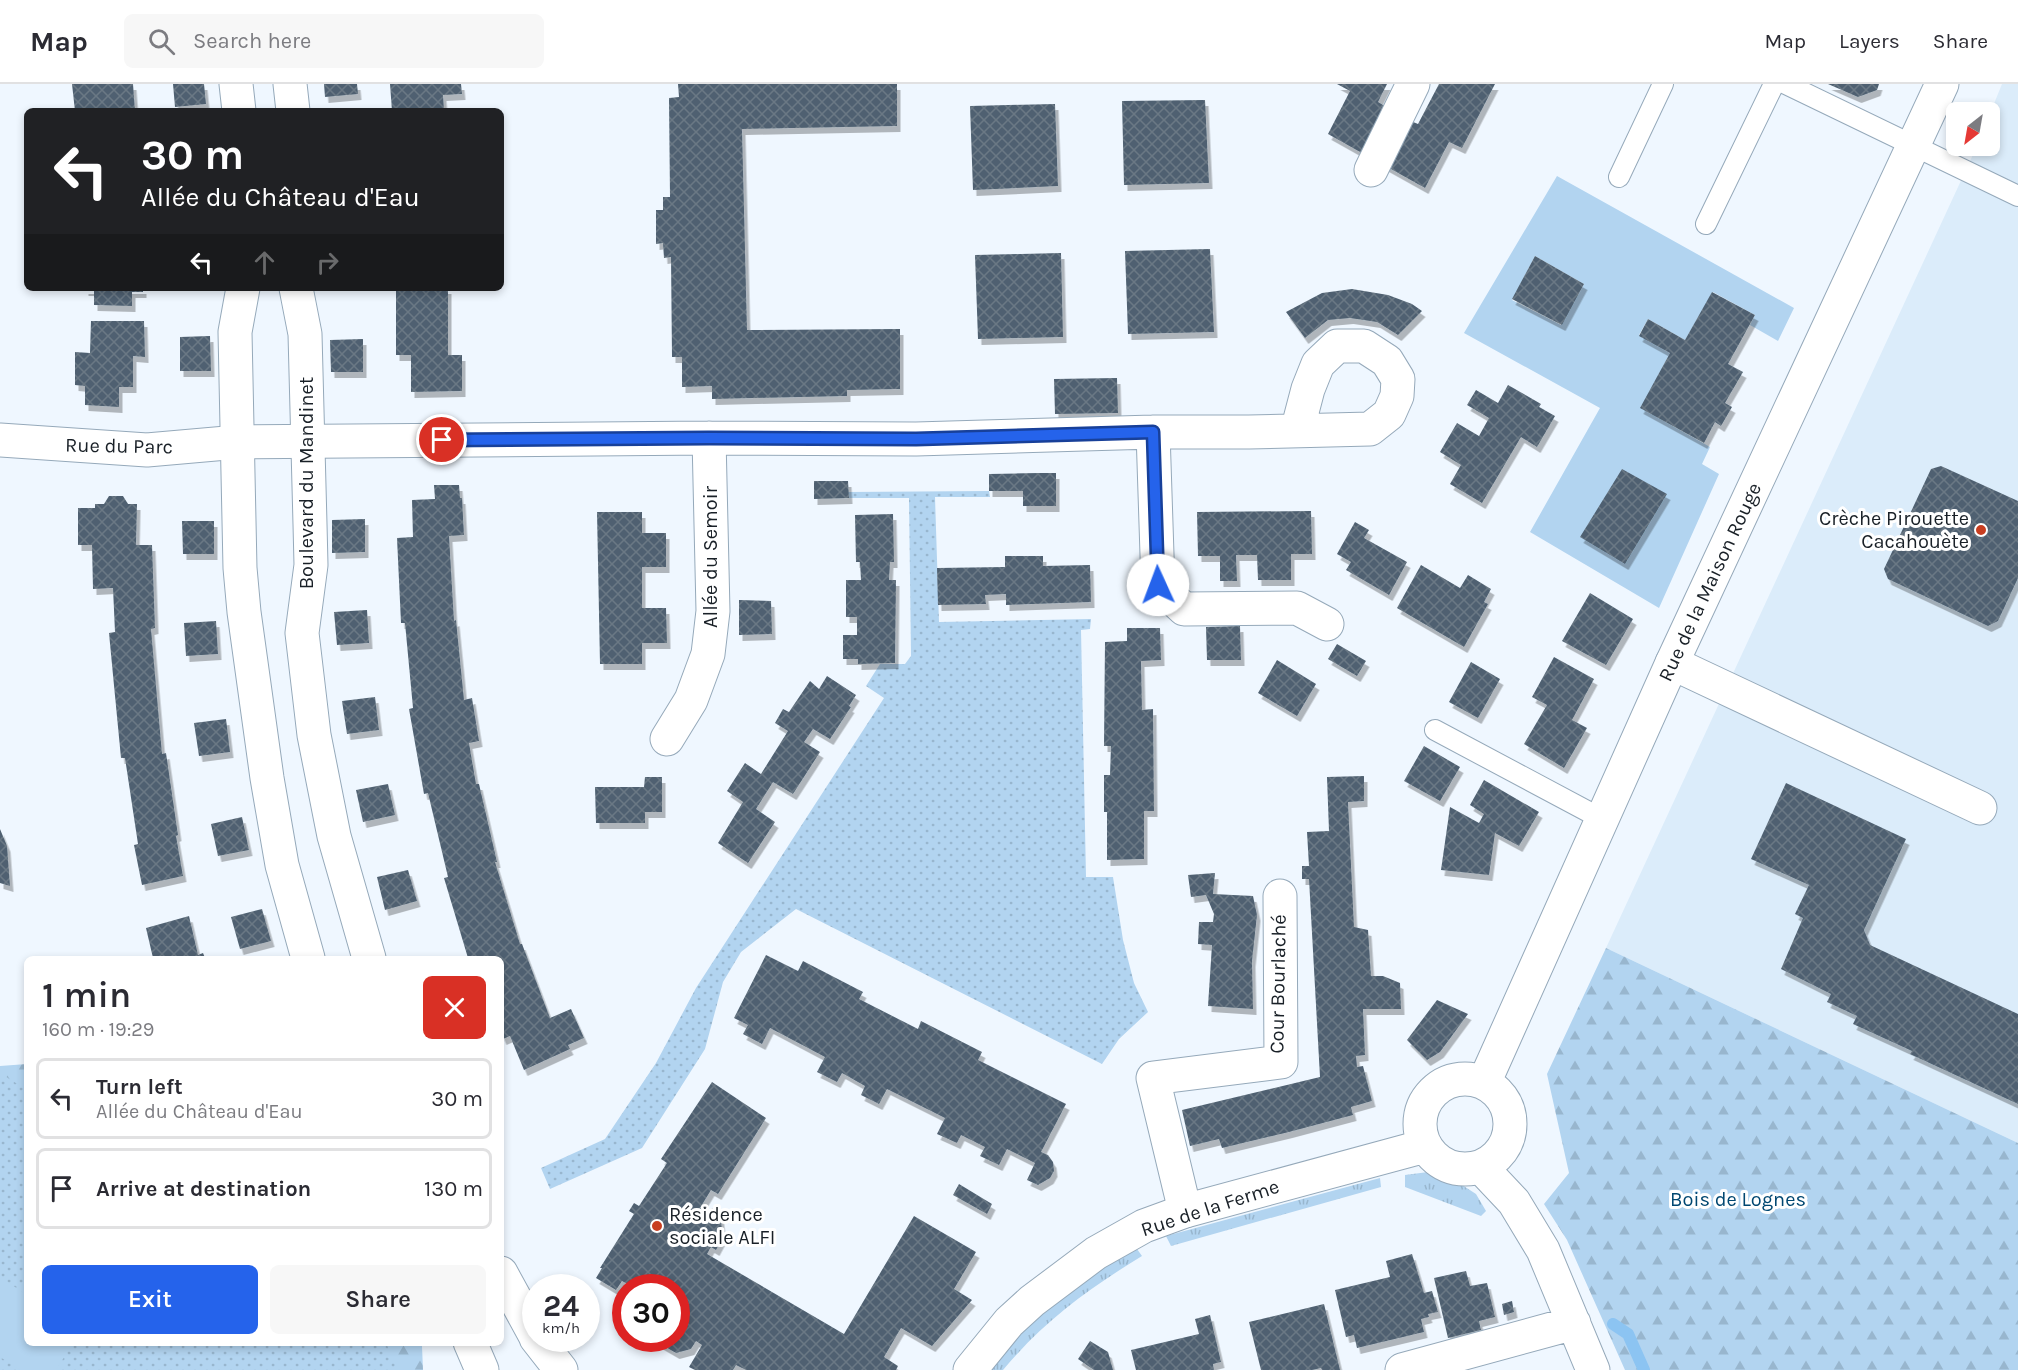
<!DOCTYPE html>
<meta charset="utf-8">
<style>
:root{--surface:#fff;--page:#f7f7f7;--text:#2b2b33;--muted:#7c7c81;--line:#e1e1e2;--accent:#2563eb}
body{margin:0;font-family:Karla,sans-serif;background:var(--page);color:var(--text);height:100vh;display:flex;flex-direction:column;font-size:22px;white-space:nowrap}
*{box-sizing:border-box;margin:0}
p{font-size:20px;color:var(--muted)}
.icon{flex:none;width:33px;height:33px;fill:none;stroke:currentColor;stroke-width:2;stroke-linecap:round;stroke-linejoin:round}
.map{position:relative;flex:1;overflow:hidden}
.panel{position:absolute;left:24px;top:872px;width:480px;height:390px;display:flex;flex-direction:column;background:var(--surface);border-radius:9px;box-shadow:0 3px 9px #0003}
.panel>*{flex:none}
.banner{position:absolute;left:24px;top:24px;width:480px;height:183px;border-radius:9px;box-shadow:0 3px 9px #0003;background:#202124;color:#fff;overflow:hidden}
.needle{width:39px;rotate:211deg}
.buttons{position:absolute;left:1946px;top:18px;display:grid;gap:12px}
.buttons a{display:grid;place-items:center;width:54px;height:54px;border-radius:9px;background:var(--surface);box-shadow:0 3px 9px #0003;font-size:30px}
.speed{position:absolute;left:522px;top:1190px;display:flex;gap:12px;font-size:30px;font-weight:700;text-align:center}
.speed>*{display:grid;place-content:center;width:78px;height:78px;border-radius:50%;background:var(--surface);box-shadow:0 3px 9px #0003;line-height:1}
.speed small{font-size:15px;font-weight:400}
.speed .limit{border:9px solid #d22;background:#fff;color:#111}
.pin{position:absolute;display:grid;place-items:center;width:51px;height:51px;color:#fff;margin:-26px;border:3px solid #fff;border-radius:50%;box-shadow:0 2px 6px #0007}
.me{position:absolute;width:66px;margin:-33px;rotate:358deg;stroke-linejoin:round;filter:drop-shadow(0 0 4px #0008)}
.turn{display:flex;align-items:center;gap:21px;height:126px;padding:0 18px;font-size:27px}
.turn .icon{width:78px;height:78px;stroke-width:2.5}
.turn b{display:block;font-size:42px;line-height:51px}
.lanes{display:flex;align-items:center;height:57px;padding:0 18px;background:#0003;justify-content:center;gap:30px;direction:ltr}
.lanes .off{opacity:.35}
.round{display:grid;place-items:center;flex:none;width:63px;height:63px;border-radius:9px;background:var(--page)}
.headline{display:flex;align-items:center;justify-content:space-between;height:102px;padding:0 18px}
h1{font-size:36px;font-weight:600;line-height:45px}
.primary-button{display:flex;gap:12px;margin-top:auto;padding:12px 18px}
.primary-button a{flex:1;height:69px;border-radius:9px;background:var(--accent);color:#fff;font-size:24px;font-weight:600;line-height:69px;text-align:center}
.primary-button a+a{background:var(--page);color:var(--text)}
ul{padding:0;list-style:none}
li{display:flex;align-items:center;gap:18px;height:81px;margin:0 12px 9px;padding:0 6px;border:3px solid var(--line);border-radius:9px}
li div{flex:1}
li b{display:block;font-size:22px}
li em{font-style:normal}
header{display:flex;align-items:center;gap:36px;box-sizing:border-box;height:84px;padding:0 30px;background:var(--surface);border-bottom:2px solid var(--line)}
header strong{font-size:28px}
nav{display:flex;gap:33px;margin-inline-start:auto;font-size:21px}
.search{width:420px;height:54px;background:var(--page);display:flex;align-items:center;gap:15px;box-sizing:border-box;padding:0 21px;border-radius:9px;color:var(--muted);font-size:22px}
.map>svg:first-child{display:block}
.built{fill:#dbecfa}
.grass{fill:url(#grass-tufts)}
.forest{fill:url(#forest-firs)}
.park{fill:url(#park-dots)}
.garden{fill:#b2d4f0;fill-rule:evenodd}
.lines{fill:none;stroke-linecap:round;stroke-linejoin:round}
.stream{stroke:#8cc4f2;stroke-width:12}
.building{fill:url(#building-cross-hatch);filter:url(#shadow)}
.service-casing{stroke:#95a9ba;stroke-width:22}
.minor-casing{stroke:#95a9ba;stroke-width:35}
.tertiary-casing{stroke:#95a9ba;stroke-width:35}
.service{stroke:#fff;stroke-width:20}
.minor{stroke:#fff;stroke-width:33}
.tertiary{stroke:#fff;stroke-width:33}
.route-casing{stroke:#184099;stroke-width:15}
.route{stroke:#2563eb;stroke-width:10}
.poi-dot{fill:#c83e20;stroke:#fff;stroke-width:2}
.labels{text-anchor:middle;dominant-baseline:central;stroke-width:6;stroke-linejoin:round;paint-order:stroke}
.street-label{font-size:20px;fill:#192027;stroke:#fff}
.poi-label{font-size:20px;fill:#192027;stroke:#fff;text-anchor:end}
.park-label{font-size:20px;fill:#004771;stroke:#fff}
</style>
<header>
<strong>Map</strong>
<div class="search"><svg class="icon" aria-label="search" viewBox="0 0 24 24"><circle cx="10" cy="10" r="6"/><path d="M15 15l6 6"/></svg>Search here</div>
<nav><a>Map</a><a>Layers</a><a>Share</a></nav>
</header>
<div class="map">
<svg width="2018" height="1286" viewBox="0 0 2018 1286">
<defs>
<pattern id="grass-tufts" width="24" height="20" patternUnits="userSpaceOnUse" patternTransform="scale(1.5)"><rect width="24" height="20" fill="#b2d4f0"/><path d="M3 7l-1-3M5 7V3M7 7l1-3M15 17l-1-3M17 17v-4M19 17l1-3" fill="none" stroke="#98b6ce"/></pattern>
<pattern id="forest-firs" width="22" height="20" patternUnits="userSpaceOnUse" patternTransform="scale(1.5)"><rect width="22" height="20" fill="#b2d4f0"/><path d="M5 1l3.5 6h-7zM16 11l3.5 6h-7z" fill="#98b6ce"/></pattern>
<pattern id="park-dots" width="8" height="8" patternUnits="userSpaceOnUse" patternTransform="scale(1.5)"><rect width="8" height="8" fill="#b2d4f0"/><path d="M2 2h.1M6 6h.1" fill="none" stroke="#98b6ce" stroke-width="1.8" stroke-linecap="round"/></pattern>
<pattern id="building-cross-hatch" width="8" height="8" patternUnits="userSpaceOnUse" patternTransform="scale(1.5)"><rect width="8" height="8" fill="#4f6171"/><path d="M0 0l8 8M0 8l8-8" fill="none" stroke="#6a7884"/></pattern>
<filter id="shadow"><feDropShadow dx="3.5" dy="6" stdDeviation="0" flood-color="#0004"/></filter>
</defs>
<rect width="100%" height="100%" fill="#eff7ff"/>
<path class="built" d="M2002 0H2018V1059L1606 864 1977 62H1989V32Z"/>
<path class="grass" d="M1428 1088 1459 1099 1476 1110 1486 1127 1481 1132 1405 1103V1091Z
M1380 1094 1381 1103 1171 1162 1166 1152Z
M1137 1165 1142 1172C1088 1205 1044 1237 1003 1286H987L1032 1236 1111 1177Z"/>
<path class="forest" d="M1606 864 2018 1059V1286H1625L1567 1156 1544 1120 1569 1089 1547 990Z
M27 980V1036L0 1024V982Z
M285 1259H415L422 1262 423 1286H286Z"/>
<path class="park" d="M989 407 990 413H935L939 538 1091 535 1090 545 1081 546 1086 793H1113L1123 856 1134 899 1148 928 1119 955 1102 980 796 825 741 868 723 898 705 965 642 1064 550 1105 541 1084 605 1055 656 979 696 904 884 614 866 602 880 580H905L911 572 909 414H849L847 408Z
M0 989 27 1006V1258L386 1259 398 1286H0Z"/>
<path class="garden" d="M1557 92 1794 224 1778 257 1750 241 1755 231 1713 208 1685 256 1648 235 1639 251 1670 269 1641 324 1710 363 1702 380 1719 390 1659 524 1530 448 1600 324 1464 249ZM1535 172 1584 200 1561 241 1512 216Z
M0 1193 27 1211V1258L73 1259 56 1286H20L0 1273Z"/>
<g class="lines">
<path class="stream" d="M1613 1240 1628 1250 1644 1286"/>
</g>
<path class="building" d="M72 0H133L135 27H75Z
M173 0H204L206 20 175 23Z
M324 0H357L358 10 325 13Z
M390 0H461L462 10 443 11 444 27H392Z
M678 0H897V42L742 45 747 246 900 245V305L847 306V312L712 315V302L682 303V273H672L671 173 664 174 663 159 656 160V126H663V113H670L669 14 679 13Z
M1337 0H1387L1378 18 1393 27 1369 73 1328 50 1350 7Z
M1439 0H1495L1462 64 1449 58 1425 104 1382 80 1406 35 1418 40Z
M1828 0H1879L1877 6 1858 13Z
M1205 16 1209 99 1124 101 1122 17Z
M1055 20 1058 102 973 106 970 22Z
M1210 165 1214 248 1128 250 1125 167Z
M1061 169 1063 253 978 255 975 171Z
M1535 172 1584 200 1562 241 1512 215Z
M85 204H143V208H132V222L94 221V206H85Z
M396 204H448V271H462V307L411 308V271H396Z
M1352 205 1388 211 1412 220 1422 227 1398 251 1377 238 1350 234 1328 236 1305 254 1286 228 1322 209Z
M1712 208 1755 231 1728 280 1743 288 1725 319 1732 323 1721 342 1715 338 1704 359 1640 324 1670 269 1639 252 1648 235 1685 256Z
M91 237H144L145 273 133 272V303H119V323L85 321V302L75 301V268L90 269Z
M210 252 211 287H180V253Z
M363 255V288H331L330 256Z
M1117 294 1118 329 1055 330 1054 295Z
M1508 301 1541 320 1539 323 1555 332 1537 363 1521 353 1482 419 1450 400 1461 381 1440 368 1457 339 1479 352 1489 334 1467 321 1476 306 1498 319Z
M1941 382 2018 417V494L1998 537 1988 542 1888 495 1884 485 1931 385Z
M1622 385 1667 410 1625 480 1580 453Z
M1039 389H1056V422H1023V407H989V390Z
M814 397H848L849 414 814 415Z
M434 401H459L460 414H462L464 451 449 452 454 537 456 536 464 616 472 614 479 657 469 659 476 700H479L497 778H495L520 860H522L550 934 571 925 584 954 568 961 570 965 524 986 510 952 503 955 501 950V874H468L444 794 448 793 428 709 424 710 409 625 413 624 405 539H401L397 454 413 453 412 416 435 415Z
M109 412H123L128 420H137L136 461H152L155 544 151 545 162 670 166 669 178 751 176 752 183 792 142 801 134 761 138 760 125 674H121L113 591 109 549 115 548 113 504 93 505 92 461H78V424H95V420H104Z
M1311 427 1312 470H1291V496H1258L1257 471H1236L1237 497H1220V472H1198L1197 428Z
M597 428H642V449H666V483H642V524H666L667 559H642V580H600Z
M893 430 894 478H890L889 496H896L895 579 858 580V575H843V551H857V533H846V496H861L860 478H856L855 431Z
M365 435V468L332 469V436Z
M182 437H214V470H183Z
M1355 438 1369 446 1364 454 1407 478 1389 511 1346 486 1351 478 1337 470Z
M1005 472H1043V482L1090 481 1091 518 1006 521V510L985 511 986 520 938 521 937 484 1005 483Z
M1421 481 1460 504 1468 491 1491 505 1484 518 1488 520 1464 563 1397 524Z
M1590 509 1633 535 1606 581 1562 557Z
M739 516 771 517 772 550 739 551Z
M367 526 369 559 337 561 334 528Z
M216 537 218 570 186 572 184 539Z
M1240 542 1241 576H1207L1206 543Z
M1127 544H1160L1161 576 1141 577 1142 626 1153 625 1154 727H1144V775L1107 776V728H1104V691H1110L1111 662H1104L1105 558 1127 557Z
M1337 560 1366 577 1357 592 1328 575Z
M1554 573 1594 595 1572 636 1587 644 1564 684 1524 660 1547 621 1532 613Z
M1277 576 1316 600 1297 632 1258 609Z
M1471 578 1500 595 1478 634 1449 618Z
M827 592 856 611 849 622 851 623 830 655 813 645 804 658 820 668 793 710 773 698 756 725 775 738 748 779 718 759 743 718 727 707 745 679 761 690 788 647 775 639 783 625 789 628 810 597 819 605Z
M375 613 379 646 347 650 342 617Z
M226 635 230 668 199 672 194 639Z
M1424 662 1460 683 1440 717 1404 697Z
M1364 692V717L1348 718 1354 843 1368 846 1371 892H1383L1400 899 1401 925H1363L1365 971 1356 972 1357 983 1363 982 1372 1017 1351 1023 1353 1031 1289 1048 1222 1064 1219 1055 1190 1062 1182 1026 1320 993 1309 795H1302V782H1309L1307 748 1329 747 1327 693Z
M645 693H662V728H645V739H596L595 703H644Z
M1484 696 1539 728 1519 762 1495 749 1489 791 1441 786 1450 723 1479 739 1484 730 1470 721Z
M1786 699 1906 755 1864 846 1870 861 2018 930V1020L1910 970 1912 967 1853 940 1857 932 1827 918 1831 910 1781 885 1803 834 1795 830 1809 801 1751 775Z
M388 700 395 731 363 738 356 706Z
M242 733 249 766 218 772 211 740Z
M0 745 7 762 10 802 0 799Z
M408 786 417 817 385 826 377 793Z
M1215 789 1213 810 1253 812 1257 831 1252 877 1253 925 1208 922 1212 861 1198 860 1199 838H1213L1214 830 1206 811 1191 813 1188 791Z
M262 825 271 857 240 865 231 833Z
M189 832 198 871 203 869 205 874H153L146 844Z
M766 871 798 887 803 877 863 908 859 915 918 945 921 937 982 968 978 976 1066 1020 1041 1068 1048 1071 1053 1078 1054 1087 1050 1094 1038 1101 1027 1096 1035 1079 1007 1065 999 1081 980 1072 985 1063 961 1051 957 1059 937 1050 945 1034 887 1005 879 1020 861 1011 865 1002 842 989 837 998 817 988 825 973 770 944 762 960 743 950 748 941 734 934Z
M1437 916 1468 930 1440 968 1427 976 1407 956Z
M712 998 766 1034 718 1110 711 1106 700 1124 709 1129 712 1124 720 1129 723 1153 716 1166 711 1163 707 1170 844 1250 914 1132 976 1168 954 1205 972 1216 932 1262 901 1244 884 1273 898 1282 896 1286H746L736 1281 733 1286H695L689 1283 702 1261 696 1257 691 1265 676 1269 650 1254H676V1203H633L622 1197 616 1206 596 1194 602 1184H600L634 1130 629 1127 634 1119 639 1122 667 1079 661 1075Z
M959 1100 992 1120 987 1130 953 1111Z
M1412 1170 1424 1209 1432 1207 1438 1228 1428 1230 1429 1233 1421 1235 1424 1248 1357 1264 1354 1251 1346 1253 1335 1206 1390 1193 1386 1177Z
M1466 1187 1470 1202 1487 1199 1495 1233 1479 1237 1481 1246 1448 1254 1434 1194Z
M1512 1217 1514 1228 1504 1231 1502 1220Z
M1324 1220 1340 1286H1322L1321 1284 1312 1286H1261L1249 1238Z
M1210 1231 1221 1278 1213 1280 1214 1286H1136L1131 1266 1199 1250 1195 1235Z
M1090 1257 1108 1268 1113 1286H1094L1078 1275Z"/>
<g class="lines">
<g class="service-casing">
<path id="service" d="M1786 0 2018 112
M1619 93 1663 0
M1706 140 1774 0
M1435 646 1602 735"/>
</g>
<g class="minor-casing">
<path id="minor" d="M1371 86 1413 0
M1153 348 1158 501 1184 525 1297 524 1327 540
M0 356 147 366 238 358 709 354 916 355 1153 348H1249L1370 345 1389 330 1397 312 1398 295 1387 277 1364 262H1337L1318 280 1308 305 1297 347
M1672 579 1980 724
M667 655 691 616 708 570 713 527 709 354
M1481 1083 1514 1118 1543 1166 1593 1286
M1185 1127 1153 994 1281 978 1280 812
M1402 1286 1574 1239"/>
</g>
<g class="tertiary-casing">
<path id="tertiary" d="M236 0 239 27
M290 0 293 27
M243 204 235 248 240 484 244 528 267 694 282 781 308 874
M296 204 305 250 310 440 311 481 302 549 314 651 334 752 369 874
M1420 1040a45 45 0 1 1 90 0a45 45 0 1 1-90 0Z
M1484 999 1672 579 1942 0
M501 1189 536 1253
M536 1254 561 1286
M470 1258 482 1286
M970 1286 1009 1238 1032 1217 1096 1169 1144 1142 1185 1127 1425 1062"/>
</g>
<use href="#service" class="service"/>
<use href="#minor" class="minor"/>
<use href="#tertiary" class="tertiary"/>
</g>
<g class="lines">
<g class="route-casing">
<path id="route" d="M442 356 709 354 916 355 1153 348 1158 501"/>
</g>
<use href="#route" class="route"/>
</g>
<g class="poi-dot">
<circle cx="1981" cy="446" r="6"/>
<circle cx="657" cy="1142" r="6"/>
</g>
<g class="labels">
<g class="street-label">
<text transform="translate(119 362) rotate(1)">Rue du Parc</text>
<text transform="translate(306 399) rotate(-90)">Boulevard du Mandinet</text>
<text transform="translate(710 473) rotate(-90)">Allée du Semoir</text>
<text transform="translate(1710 498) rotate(-65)">Rue de la Maison Rouge</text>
<text transform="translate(1278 900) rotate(-89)">Cour Bourlaché</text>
<text transform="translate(1210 1124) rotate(-18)">Rue de la Ferme</text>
</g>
<g class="poi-label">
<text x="1969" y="434">Crèche Pirouette<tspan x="1969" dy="23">Cacahouète</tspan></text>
<text x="669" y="1130" text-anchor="start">Résidence<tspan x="669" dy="23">sociale ALFI</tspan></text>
</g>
<g class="park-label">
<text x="1738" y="1115">Bois de Lognes</text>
</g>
</g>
</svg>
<div class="buttons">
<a><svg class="needle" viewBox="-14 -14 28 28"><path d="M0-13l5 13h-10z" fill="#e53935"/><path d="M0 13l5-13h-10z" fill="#7c7c81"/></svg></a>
</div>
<div class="speed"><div>24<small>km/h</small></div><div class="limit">30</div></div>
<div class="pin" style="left:442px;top:356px;background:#d93025"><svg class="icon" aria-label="arrive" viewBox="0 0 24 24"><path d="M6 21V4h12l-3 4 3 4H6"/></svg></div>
<svg class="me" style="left:1158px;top:501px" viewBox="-20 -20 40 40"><circle r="19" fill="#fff"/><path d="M0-13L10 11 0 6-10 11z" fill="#2563eb"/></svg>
<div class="banner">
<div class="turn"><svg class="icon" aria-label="left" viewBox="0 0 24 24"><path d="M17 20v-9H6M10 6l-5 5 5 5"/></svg><div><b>30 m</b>Allée du Château d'Eau</div></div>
<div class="lanes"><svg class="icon" aria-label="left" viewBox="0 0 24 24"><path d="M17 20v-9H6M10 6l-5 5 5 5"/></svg><svg class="icon off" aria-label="ahead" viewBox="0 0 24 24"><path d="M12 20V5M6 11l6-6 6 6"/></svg><svg class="icon off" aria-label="right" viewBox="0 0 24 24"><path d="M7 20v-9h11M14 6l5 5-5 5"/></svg></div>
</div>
<section class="panel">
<div class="headline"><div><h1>1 min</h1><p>160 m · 19:29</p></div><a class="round" style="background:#d93025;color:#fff"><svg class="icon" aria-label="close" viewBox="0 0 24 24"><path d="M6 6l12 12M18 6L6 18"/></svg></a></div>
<ul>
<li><svg class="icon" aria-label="left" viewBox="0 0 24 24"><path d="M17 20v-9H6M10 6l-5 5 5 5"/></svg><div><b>Turn left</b><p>Allée du Château d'Eau</p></div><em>30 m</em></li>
<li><svg class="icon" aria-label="arrive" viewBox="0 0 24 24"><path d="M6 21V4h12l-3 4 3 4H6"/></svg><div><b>Arrive at destination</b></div><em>130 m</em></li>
</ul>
<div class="primary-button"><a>Exit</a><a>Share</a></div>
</section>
</div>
